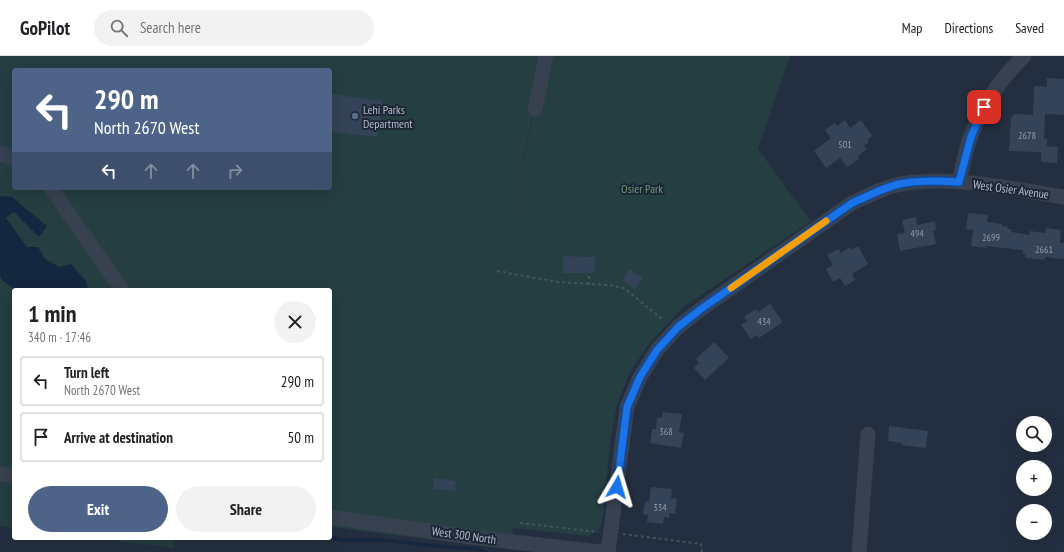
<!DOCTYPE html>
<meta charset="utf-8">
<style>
:root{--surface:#fff;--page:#f2f2f2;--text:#202124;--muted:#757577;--line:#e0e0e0;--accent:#4d6387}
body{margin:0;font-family:"PT Sans Narrow",sans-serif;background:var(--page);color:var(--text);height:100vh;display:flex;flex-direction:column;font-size:15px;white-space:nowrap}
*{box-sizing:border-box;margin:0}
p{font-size:13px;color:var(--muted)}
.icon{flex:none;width:22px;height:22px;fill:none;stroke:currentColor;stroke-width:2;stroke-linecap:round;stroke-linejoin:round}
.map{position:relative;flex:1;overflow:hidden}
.drawer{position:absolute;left:12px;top:232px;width:320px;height:252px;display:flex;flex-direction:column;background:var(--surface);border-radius:4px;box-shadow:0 4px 16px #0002}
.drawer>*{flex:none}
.hud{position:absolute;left:12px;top:12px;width:320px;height:122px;border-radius:4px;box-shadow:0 4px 16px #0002;background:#4d6387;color:#fff;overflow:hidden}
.fabs{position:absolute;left:1016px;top:360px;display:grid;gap:8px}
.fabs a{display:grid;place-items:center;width:36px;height:36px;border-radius:50%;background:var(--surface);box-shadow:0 4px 16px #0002;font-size:20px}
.pin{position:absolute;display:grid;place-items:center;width:34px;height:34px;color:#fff;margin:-17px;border-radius:8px;box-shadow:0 2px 6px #0006}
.me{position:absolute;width:44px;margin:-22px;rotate:7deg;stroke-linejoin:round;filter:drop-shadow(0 0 3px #0008)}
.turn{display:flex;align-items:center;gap:14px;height:84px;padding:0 16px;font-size:18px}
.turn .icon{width:52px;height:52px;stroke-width:2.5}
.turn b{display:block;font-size:28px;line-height:34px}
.lanes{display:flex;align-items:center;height:38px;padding:0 16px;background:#0003;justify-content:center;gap:20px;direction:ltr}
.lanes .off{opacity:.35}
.round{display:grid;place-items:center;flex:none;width:42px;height:42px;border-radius:21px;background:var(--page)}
.overview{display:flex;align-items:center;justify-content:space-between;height:68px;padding:0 16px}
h1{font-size:24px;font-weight:600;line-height:30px}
.cta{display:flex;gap:8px;margin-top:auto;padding:8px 16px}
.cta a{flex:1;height:46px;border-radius:24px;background:var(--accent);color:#fff;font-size:16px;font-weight:600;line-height:46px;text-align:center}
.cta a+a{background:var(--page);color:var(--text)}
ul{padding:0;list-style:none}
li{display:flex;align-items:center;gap:12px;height:50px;margin:0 8px 6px;padding:0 8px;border:2px solid var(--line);border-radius:4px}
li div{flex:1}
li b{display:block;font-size:15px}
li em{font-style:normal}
header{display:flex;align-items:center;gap:24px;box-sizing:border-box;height:56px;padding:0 20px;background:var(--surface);border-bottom:1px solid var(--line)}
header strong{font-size:19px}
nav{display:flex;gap:22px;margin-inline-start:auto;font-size:14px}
.search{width:280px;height:36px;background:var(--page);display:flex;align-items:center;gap:10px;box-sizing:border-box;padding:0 14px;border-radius:22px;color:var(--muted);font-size:15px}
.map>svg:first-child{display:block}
.green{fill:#253e41;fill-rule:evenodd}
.water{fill:#15263f}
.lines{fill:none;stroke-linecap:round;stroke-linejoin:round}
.stream{stroke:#15263f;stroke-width:3.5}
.building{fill:#344357}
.path{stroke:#3e5759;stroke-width:2;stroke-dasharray:3 3;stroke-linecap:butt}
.minor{stroke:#374150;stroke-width:15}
.route-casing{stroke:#114b97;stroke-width:10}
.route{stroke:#1a73e8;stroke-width:7}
.slow{stroke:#f59e0b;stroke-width:7}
.service-dot{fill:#5c6f8a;stroke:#1c2635;stroke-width:1.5}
.labels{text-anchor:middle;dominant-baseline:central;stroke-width:4;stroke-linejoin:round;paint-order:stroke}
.number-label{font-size:10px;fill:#919cac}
.poi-label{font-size:12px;fill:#b3bccb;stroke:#1c2635;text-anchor:start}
.park-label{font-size:12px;fill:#689d75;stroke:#1c2635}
.street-label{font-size:12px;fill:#b3bccb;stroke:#1c2635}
</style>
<header>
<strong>GoPilot</strong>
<div class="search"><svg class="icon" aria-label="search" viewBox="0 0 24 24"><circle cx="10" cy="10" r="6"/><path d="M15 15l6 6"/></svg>Search here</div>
<nav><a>Map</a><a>Directions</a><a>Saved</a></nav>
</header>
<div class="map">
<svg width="1064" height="496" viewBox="0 0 1064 496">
<rect width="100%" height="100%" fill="#232f40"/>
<path class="green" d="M0 0H544L513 158 545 0H790L758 93 811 165 682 252 648 289 630 316 617 349 611 380 602 467 597 475 589 480 513 472 510 493 330 471V234H14V472L0 470ZM14 14H330V132H14Z
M95 482H175L173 492Z"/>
<path class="water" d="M0 140 12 141 47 170 39 181 14 156 6 162 27 191H38L45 203 59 211 71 208 86 225 88 234H16L2 224 0 220Z"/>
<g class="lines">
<path class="stream" d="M330 481 341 484H382L426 489 477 493 485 496"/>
</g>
<path class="building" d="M1047 22 1064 23V59L1045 58 1044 83H1047V90L1058 91 1057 107 1041 106V96L1009 95 1011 61 1015 58 1033 59 1034 30 1047 31Z
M330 38 382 45 378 81 330 76Z
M845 64 850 72 861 64 872 80 867 84 869 86 864 90 867 93 858 100 859 103 847 111 840 102 826 112 814 95 831 82 825 74 835 67 837 70Z
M968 157 988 159 987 166 1002 168V170L1008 171 1007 173H1012L1011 176 1030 179V175L1045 177 1046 172 1061 174 1060 187H1064V203L1045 201V204L1025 202V198H1023V194L987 190 986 192 971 190 973 174 966 173Z
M916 161 917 169 935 165 936 174 933 175 936 188 900 195 897 178 905 177 902 164Z
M858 190 868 208 852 218 855 224 845 230 840 222 833 226 826 213 833 209 827 199 838 193 841 197 850 191 851 194Z
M563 200 595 201 594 217H563Z
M630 213 643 222 635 233 622 224Z
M770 248 783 266 759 282 757 279 751 283 741 269 747 265 744 261 756 253 758 256Z
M714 286 729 302 705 324 694 312 699 307 696 303Z
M663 356 682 358 679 376 684 377 681 392 650 387 652 373H656L657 362H662Z
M889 370 928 375 926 392 902 389V387L888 385Z
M434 422 456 425 455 435 433 433Z
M651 431 672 433 671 442 677 443 675 458 669 457V462L664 461 663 468 647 466 648 459 643 458 645 445 649 446Z"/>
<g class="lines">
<path class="path" d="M497 215 558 226 609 229 624 232 662 263
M589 229V217
M520 467 598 476
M623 478 701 488 702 496"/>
<path class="minor" d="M535 53 546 0
M0 97 14 103
M959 125C963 111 965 94 971 80 982 50 1001 22 1024 0
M51 132 122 234
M0 418 14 420
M330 461 471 481 599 496
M608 496 627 351 640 321 657 294 678 271 701 253 852 147C868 140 884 131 901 128 952 119 1013 133 1064 141
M859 496 868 378"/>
</g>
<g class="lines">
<g class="route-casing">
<path id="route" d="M617 431 627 351 640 321 657 294 678 271 701 253 852 147C868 140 883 132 899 128 919 124 939 125 959 126L971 81 984 51"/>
</g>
<use href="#route" class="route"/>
<path class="slow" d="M731 232 826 165"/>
</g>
<circle class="service-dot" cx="355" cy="60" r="4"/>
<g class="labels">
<g class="number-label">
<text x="1027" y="79">2678</text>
<text x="845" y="88">501</text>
<text x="917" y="177">494</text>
<text x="991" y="181">2699</text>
<text x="1044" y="193">2661</text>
<text x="764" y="265">434</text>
<text x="666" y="375">368</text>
<text x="660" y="451">334</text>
</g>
<g class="poi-label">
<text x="363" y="53">Lehi Parks<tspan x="363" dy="14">Department</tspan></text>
</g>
<g class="park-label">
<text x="642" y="132">Osier Park</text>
</g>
<g class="street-label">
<text transform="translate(1011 133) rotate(8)">West Osier Avenue</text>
<text transform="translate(464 479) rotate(8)">West 300 North</text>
</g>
</g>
</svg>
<div class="fabs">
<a><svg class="icon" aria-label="search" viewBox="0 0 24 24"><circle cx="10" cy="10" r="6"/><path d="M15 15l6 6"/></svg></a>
<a>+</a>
<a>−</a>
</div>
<div class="pin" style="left:984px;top:51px;background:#d93025"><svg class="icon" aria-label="arrive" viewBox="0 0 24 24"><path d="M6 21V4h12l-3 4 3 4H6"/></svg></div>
<svg class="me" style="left:617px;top:431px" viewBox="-20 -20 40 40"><path d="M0-17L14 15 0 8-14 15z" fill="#1a73e8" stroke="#fff" stroke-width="4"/></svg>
<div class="hud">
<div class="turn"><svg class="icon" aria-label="left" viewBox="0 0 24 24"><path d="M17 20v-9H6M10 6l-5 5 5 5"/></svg><div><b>290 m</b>North 2670 West</div></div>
<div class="lanes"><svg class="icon" aria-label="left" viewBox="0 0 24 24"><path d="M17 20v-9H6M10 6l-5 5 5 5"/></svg><svg class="icon off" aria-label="ahead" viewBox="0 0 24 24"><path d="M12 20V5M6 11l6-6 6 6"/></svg><svg class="icon off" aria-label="ahead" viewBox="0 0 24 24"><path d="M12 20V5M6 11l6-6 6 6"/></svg><svg class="icon off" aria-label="right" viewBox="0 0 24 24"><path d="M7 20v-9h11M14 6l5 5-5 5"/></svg></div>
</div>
<section class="drawer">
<div class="overview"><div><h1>1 min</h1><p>340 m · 17:46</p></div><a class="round"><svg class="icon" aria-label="close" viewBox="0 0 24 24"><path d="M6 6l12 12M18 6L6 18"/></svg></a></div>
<ul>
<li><svg class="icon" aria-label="left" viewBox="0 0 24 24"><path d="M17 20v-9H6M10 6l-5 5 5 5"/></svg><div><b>Turn left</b><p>North 2670 West</p></div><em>290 m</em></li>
<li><svg class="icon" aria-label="arrive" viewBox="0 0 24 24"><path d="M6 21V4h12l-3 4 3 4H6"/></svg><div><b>Arrive at destination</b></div><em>50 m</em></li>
</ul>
<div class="cta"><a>Exit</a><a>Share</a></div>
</section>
</div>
